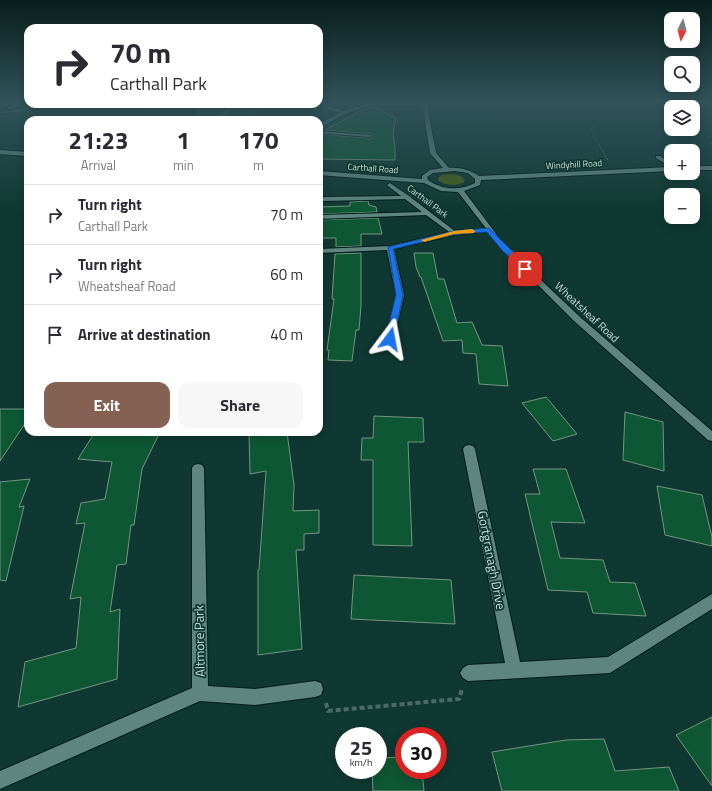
<!DOCTYPE html>
<meta charset="utf-8">
<style>
:root{--surface:#fff;--page:#f7f7f7;--text:#2b2b33;--muted:#7c7c81;--line:#e1e1e2;--accent:#846152}
body{margin:0;font-family:"Titillium Web",sans-serif;background:var(--page);color:var(--text);height:100vh;display:flex;flex-direction:column;font-size:15px;white-space:nowrap}
*{box-sizing:border-box;margin:0}
p{font-size:13px;color:var(--muted)}
.icon{flex:none;width:22px;height:22px;fill:none;stroke:currentColor;stroke-width:2;stroke-linecap:round;stroke-linejoin:round}
.map{position:relative;flex:1;overflow:hidden}
.drawer{position:absolute;left:24px;top:116px;width:299px;height:320px;display:flex;flex-direction:column;background:var(--surface);border-radius:12px;box-shadow:0 2px 10px #0003}
.drawer>*{flex:none}
.top-card{position:absolute;left:24px;top:24px;width:299px;height:84px;border-radius:12px;box-shadow:0 2px 10px #0003;background:#fff;color:var(--text);overflow:hidden}
.needle{width:26px;rotate:186deg}
.controls{position:absolute;left:664px;top:12px;display:grid;gap:8px}
.controls a{display:grid;place-items:center;width:36px;height:36px;border-radius:8px;background:var(--surface);box-shadow:0 2px 10px #0003;font-size:20px}
.speed{position:absolute;left:335px;top:727px;display:flex;gap:8px;font-size:20px;font-weight:700;text-align:center}
.speed>*{display:grid;place-content:center;width:52px;height:52px;border-radius:50%;background:var(--surface);box-shadow:0 2px 10px #0003;line-height:1}
.speed small{font-size:10px;font-weight:400}
.speed .limit{border:6px solid #d22;background:#fff;color:#111}
.pin{position:absolute;display:grid;place-items:center;width:34px;height:34px;color:#fff;margin:-17px;border-radius:8px;box-shadow:0 2px 6px #0006}
.me{position:absolute;width:44px;margin:-22px;rotate:13deg;stroke-linejoin:round;filter:drop-shadow(0 0 3px #0008)}
.turn{display:flex;align-items:center;gap:14px;height:84px;padding:0 20px;font-size:18px}
.turn .icon{width:52px;height:52px;stroke-width:2.5}
.turn b{display:block;font-size:28px;line-height:34px}
.eta{display:flex;justify-content:space-evenly;align-items:center;height:68px;text-align:center}
.eta b{font-size:24px;font-weight:700;line-height:28px}
.button{display:flex;gap:8px;margin-top:auto;padding:8px 20px}
.button a{flex:1;height:46px;border-radius:12px;background:var(--accent);color:#fff;font-size:16px;font-weight:700;line-height:46px;text-align:center}
.button a+a{background:var(--page);color:var(--text)}
ul{padding:0;list-style:none}
li{display:flex;align-items:center;gap:12px;height:60px;padding:0 20px;border-top:1px solid var(--line)}
li div{flex:1}
li b{display:block;font-size:15px}
li em{font-style:normal}
.map>svg:first-child{display:block}
.green{fill:#425e1a}
.building{fill:#0e5734;stroke:#769580}
.lines{fill:none;stroke-linecap:round;stroke-linejoin:round}
.lane-casing{stroke:#011d1a;stroke-width:2}
.street-casing{stroke:#011d1a;stroke-width:2}
.secondary-casing{stroke:#011d1a;stroke-width:2}
.path-far2{stroke:#4a6c67;stroke-width:1;stroke-dasharray:1.5 1;stroke-linecap:butt}
.path-far1{stroke:#4a6c67;stroke-width:1.5;stroke-dasharray:2 1;stroke-linecap:butt}
.path{stroke:#4a6c67;stroke-width:4;stroke-dasharray:5 3;stroke-linecap:butt}
.lane{fill:#5e867f;fill-rule:evenodd}
.street{fill:#5e867f;fill-rule:evenodd}
.secondary{fill:#5e867f;fill-rule:evenodd}
.route{fill:#1a73e8;stroke:#114b97}
.slow{fill:#f59e0b}
.labels{text-anchor:middle;dominant-baseline:central;stroke-width:3.5;stroke-linejoin:round;paint-order:stroke}
.far-street-label{font-size:9px;fill:#cadeda;stroke:#0f3832}
.street-label{font-size:11px;fill:#cadeda;stroke:#0f3832}
.near-street-label{font-size:13px;fill:#cadeda;stroke:#0f3832}
</style>
<div class="map">
<svg width="712" height="791" viewBox="0 0 712 791">
<rect width="100%" height="100%" fill="#0f3832"/>
<path class="green" d="M442 175C450 174 461 173 465 181 458 187 445 186 438 180L439 177Z"/>
<path class="building" d="M197 104H231L223 110 219 118H197Z
M238 104H261L250 119 227 118Z
M373 107 396 118 393 133 395 148V160L319 159V134L370 138 373 137V135L370 134 325 130 364 109Z
M368 201 369 205 376 207 377 212 319 214V207L350 206V202Z
M378 218 382 234H361V246L336 247V238H319V220Z
M361 253V306L359 330H356L352 361 328 360 329 350H327L334 299H332L335 254Z
M414 253H433L438 279H444L457 323 472 322 482 345 502 346 508 386 479 384 476 354 463 353 462 340 443 341 421 277H420L416 267Z
M546 397 577 434 553 441 522 403Z
M0 409H28V419L0 461Z
M625 412 663 422 664 471 623 460Z
M374 416 423 418 424 442H408L412 546 373 545V460H361L362 438H373Z
M95 432H160L142 469 134 525H131L126 564 117 565 110 612 120 609 117 679 18 707 25 662 76 648 81 597 70 599 85 523 76 524 81 503 105 499 112 462 78 459Z
M249 432H287L294 485 293 511 319 510V533L304 534V550H296L302 649 258 655V570H259L266 471 250 474Z
M533 469H566L585 523 551 522 560 558 603 560 610 582 635 583 646 616 593 613 587 592 548 590 525 494H540Z
M30 479 19 507 24 506 6 581 0 580V482Z
M657 486 702 495 712 537V546L665 535Z
M354 575 451 580 455 624 351 619Z
M712 717V786L676 735Z
M604 739 615 771 669 767 679 791H502L492 752 566 740Z
M404 757V770H422L424 791H373L372 770H378V758Z"/>
<g class="lines">
<g class="lane-casing">
<path id="lane" d="M21 101H27L11 109 8 108Z
M39 104H45L17 112 2 113 0 112 17 110Z
M656 156H660L671 164V167L656 158Z
M390 183 409 196 456 232V234H452L426 215 319 219V215L422 212 405 199 324 201 321 199 324 197 401 196 388 186 387 185Z"/>
</g>
<g class="street-casing">
<path id="street" d="M319 101H323L326 105 343 111 370 103 424 102 426 103C418 107 383 104 370 106 350 109 337 120 319 127V124L340 113 324 107Z
M233 104H237L228 113 224 120H220L224 111Z
M319 131 370 135 372 136 370 137 319 133Z
M489 228 491 229V231L454 235 394 249 404 295 394 339 390 342 386 339 396 295 387 250 319 253V249L390 246 454 231Z
M469 445 473 446 475 449 520 662 608 657 712 594V609L610 673 468 681 463 678 460 673 463 668 468 665 505 663 463 449 465 446Z
M198 464 202 465 204 468 208 686 255 689 315 681 321 683 323 689 321 695 315 697 255 705 200 701 0 789V771L192 688V468L194 465Z"/>
</g>
<g class="secondary-casing">
<path id="secondary" d="M422 101H426L436 153 449 168C460 167 470 170 479 176L671 167V171L481 180 480 185 464 191 506 247 580 317 712 431V441L708 440 574 321 502 249 458 192 441 191 424 183 319 175V171L422 179V176L430 170 443 168 430 153ZM455 171 468 173 475 179V183C460 191 442 190 428 180L427 177 433 173Z
M0 150 28 152V156L0 154Z
M693 166H712V170H693Z"/>
</g>
<path class="path-far2" d="M116 120C133 113 152 113 169 104
M593 127 591 130 607 159
M710 143 712 144"/>
<path class="path-far1" d="M607 158 608 160"/>
<path class="path" d="M326 703 328 711 459 699 462 689"/>
<use href="#lane" class="lane"/>
<use href="#street" class="street"/>
<use href="#secondary" class="secondary"/>
</g>
<linearGradient id="sky" x2="0" y2="1"><stop stop-color="#081f1c"/><stop offset="0.48" stop-color="#31535a"/><stop offset="1" stop-color="#31535a" stop-opacity="0"/></linearGradient>
<rect width="712" height="212" fill="url(#sky)"/>
<path class="route" d="M489 228 528 267V270H523L502 250 487 232 454 234 393 249 403 295 394 339 392 341H387L385 339 396 295 388 247 454 231Z"/>
<path class="slow" d="M472 229 475 231 474 233 454 234 424 242 421 240 454 231Z"/>
<g class="labels">
<g class="far-street-label">
<text transform="translate(574 164) rotate(-3)">Windyhill Road</text>
<text transform="translate(373 168) rotate(4)">Carthall Road</text>
<text transform="translate(428 201) rotate(37)">Carthall Park</text>
</g>
<g class="street-label">
<text transform="translate(587 312) rotate(43)">Wheatsheaf Road</text>
</g>
<g class="near-street-label">
<text transform="translate(492 560) rotate(79)">Gortgranagh Drive</text>
<text transform="translate(199 641) rotate(-91)">Altmore Park</text>
</g>
</g>
</svg>
<div class="controls">
<a><svg class="needle" viewBox="-14 -14 28 28"><path d="M0-13l5 13h-10z" fill="#e53935"/><path d="M0 13l5-13h-10z" fill="#7c7c81"/></svg></a>
<a><svg class="icon" aria-label="search" viewBox="0 0 24 24"><circle cx="10" cy="10" r="6"/><path d="M15 15l6 6"/></svg></a>
<a><svg class="icon" aria-label="layers" viewBox="0 0 24 24"><path d="M12 4l9 5-9 5-9-5zM3 14l9 5 9-5"/></svg></a>
<a>+</a>
<a>−</a>
</div>
<div class="speed"><div>25<small>km/h</small></div><div class="limit">30</div></div>
<div class="pin" style="left:525px;top:269px;background:#d93025"><svg class="icon" aria-label="arrive" viewBox="0 0 24 24"><path d="M6 21V4h12l-3 4 3 4H6"/></svg></div>
<svg class="me" style="left:390px;top:339px" viewBox="-20 -20 40 40"><path d="M0-17L14 15 0 8-14 15z" fill="#1a73e8" stroke="#fff" stroke-width="4"/></svg>
<div class="top-card">
<div class="turn"><svg class="icon" aria-label="right" viewBox="0 0 24 24"><path d="M7 20v-9h11M14 6l5 5-5 5"/></svg><div><b>70 m</b>Carthall Park</div></div>
</div>
<section class="drawer">
<div class="eta">
<div><b>21:23</b><p>Arrival</p></div>
<div><b>1</b><p>min</p></div>
<div><b>170</b><p>m</p></div>
</div>
<ul>
<li><svg class="icon" aria-label="right" viewBox="0 0 24 24"><path d="M7 20v-9h11M14 6l5 5-5 5"/></svg><div><b>Turn right</b><p>Carthall Park</p></div><em>70 m</em></li>
<li><svg class="icon" aria-label="right" viewBox="0 0 24 24"><path d="M7 20v-9h11M14 6l5 5-5 5"/></svg><div><b>Turn right</b><p>Wheatsheaf Road</p></div><em>60 m</em></li>
<li><svg class="icon" aria-label="arrive" viewBox="0 0 24 24"><path d="M6 21V4h12l-3 4 3 4H6"/></svg><div><b>Arrive at destination</b></div><em>40 m</em></li>
</ul>
<div class="button"><a>Exit</a><a>Share</a></div>
</section>
</div>
